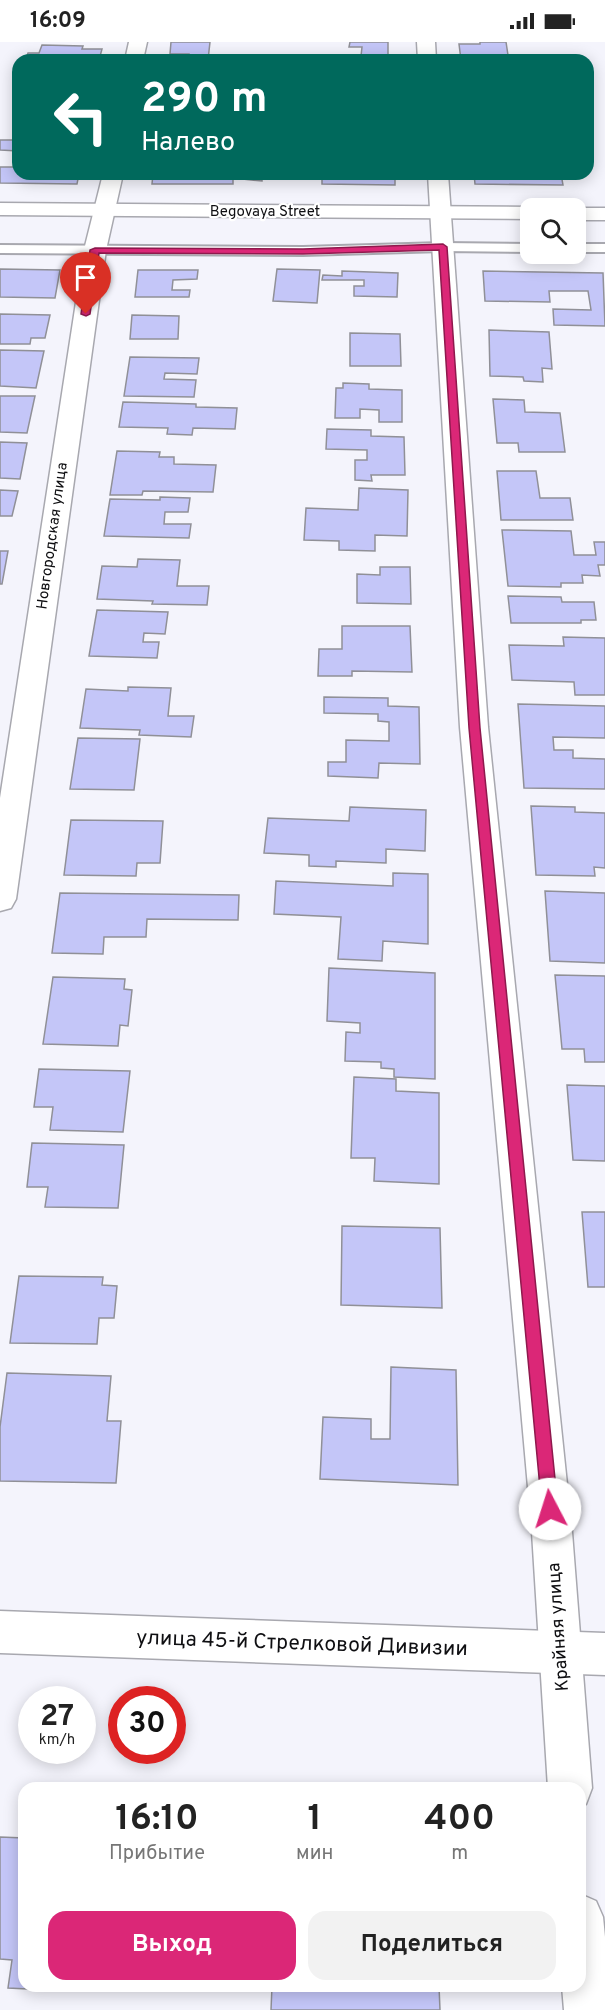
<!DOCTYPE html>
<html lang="ru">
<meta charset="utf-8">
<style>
:root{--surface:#fff;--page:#f2f2f2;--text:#222;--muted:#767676;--accent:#db2777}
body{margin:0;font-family:Overpass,sans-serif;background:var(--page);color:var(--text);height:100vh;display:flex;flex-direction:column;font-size:22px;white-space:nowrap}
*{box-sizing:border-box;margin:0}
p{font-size:20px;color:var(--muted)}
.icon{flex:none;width:33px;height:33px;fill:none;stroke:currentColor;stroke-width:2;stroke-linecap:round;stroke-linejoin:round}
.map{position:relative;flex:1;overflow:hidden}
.panel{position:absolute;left:18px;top:1740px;width:568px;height:210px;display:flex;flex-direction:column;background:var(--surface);border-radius:18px;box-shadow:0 3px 15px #0003}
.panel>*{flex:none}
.top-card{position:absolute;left:12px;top:12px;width:582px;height:126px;border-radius:18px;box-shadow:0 3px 15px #0003;background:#00695c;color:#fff;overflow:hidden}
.fabs{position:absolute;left:520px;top:156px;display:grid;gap:12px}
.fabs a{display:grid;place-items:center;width:66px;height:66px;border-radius:12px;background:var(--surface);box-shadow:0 3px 15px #0003;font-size:30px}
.speed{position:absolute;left:18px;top:1644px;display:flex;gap:12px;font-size:30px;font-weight:700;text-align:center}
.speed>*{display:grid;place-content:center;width:78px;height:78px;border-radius:50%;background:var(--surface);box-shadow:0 3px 15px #0003;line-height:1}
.speed small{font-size:15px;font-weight:400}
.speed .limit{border:9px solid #d22;background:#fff;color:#111}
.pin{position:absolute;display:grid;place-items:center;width:51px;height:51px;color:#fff;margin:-62px -26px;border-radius:50% 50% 50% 0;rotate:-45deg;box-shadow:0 0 6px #0007}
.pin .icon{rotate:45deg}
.me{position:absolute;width:66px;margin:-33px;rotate:355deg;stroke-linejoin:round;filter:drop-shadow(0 0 4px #0008)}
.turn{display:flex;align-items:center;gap:21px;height:126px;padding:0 30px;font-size:27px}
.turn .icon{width:78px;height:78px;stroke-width:2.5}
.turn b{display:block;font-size:42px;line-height:51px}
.eta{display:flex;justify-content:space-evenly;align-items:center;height:102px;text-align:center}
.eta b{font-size:36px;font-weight:700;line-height:42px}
.action{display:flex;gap:12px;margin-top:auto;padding:12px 30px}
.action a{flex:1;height:69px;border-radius:18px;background:var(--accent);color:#fff;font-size:24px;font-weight:700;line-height:69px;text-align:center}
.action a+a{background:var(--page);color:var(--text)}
.status{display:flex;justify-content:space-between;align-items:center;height:42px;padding:0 30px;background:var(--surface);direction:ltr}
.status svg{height:16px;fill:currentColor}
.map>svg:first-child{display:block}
.building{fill:#c4c6f8;stroke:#909097;stroke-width:1.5}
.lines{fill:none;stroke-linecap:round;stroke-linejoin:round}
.lane-casing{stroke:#a8a8af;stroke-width:4}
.street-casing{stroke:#a8a8af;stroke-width:3}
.secondary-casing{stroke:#a8a8af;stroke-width:3}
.lane{fill:#fff;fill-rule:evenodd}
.street{fill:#fff;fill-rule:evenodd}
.secondary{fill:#fff;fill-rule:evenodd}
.route{fill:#db2777;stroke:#8e194d;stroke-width:1.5}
.labels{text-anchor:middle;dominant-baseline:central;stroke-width:4.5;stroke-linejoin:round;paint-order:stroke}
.far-street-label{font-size:15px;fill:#0f0f12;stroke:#fff}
.street-label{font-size:18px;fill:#0f0f12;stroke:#fff}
.near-street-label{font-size:21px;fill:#0f0f12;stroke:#fff}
</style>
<div class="status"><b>16:09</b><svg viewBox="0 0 49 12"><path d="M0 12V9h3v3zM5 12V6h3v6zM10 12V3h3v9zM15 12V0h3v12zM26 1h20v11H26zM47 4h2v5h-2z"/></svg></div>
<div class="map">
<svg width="605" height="1968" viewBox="0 0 605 1968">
<rect width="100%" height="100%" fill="#f4f4fc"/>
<path class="building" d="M171 0H210L208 18H189V12H170Z
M350 0H388V18H331V13L361 14 362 5H349Z
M480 0H506L508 13H514L515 18H461L459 2H480Z
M42 3 83 4 82 7H102L99 18H26L28 11H39Z
M0 98H18V109L0 108Z
M0 125H18V132H79L77 142 0 141Z
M153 132H262V139L233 136V142H152Z
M322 132H395V143L322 142Z
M474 132H561L563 143 475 142Z
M0 227 60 228 55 256 0 255Z
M277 227 320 228 317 261 273 259Z
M138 228H198L197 237 173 238 172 248H190L189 255H135Z
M342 229 398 231 397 255 354 254V244H364V238H322L323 233 342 234Z
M483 229 603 231 605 284 554 283 553 267 591 268 588 249H549L550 260 485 259Z
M0 272 50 273 45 296H31L30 302H0Z
M132 273 179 274 178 297H130Z
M489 288 549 290 552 327 542 326 543 340 524 339 523 335 490 334Z
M350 291 400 292 401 324H350Z
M0 308 44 309 36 346 0 344Z
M130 315 199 316 197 332 165 331 164 337 196 338 194 355 124 354Z
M343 341 369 342V347L402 348V380H379V368L360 367V376H335L336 346H343Z
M0 354H35L27 391 0 390Z
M493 357 524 358 525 370 560 371 565 410H519L518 401H497Z
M123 360 196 362V365L237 366 235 387 193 386 192 393 167 392 168 386 119 385Z
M327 387 371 388V394L404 395 405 433H371L372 439 355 438V418H367V408L326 407Z
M0 400 27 401 20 437 0 436Z
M117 409 160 410 159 415H174V422L216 423 213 450 143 449 142 453H110Z
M497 429H536L540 456H570L573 478H501Z
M359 446 408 448 407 494 375 493V509L339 508V499L304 498 306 466 358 468Z
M0 448 18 449 12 474H0Z
M160 455 190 456 188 470H165L164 482H191L189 496 104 494 110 457 160 458Z
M502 488 571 489 574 513H596L594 500H605V523H598L600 534 582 533 583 541H561V545L508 544Z
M0 509H8L2 542H0Z
M138 517 180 518 177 544H209L207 563 152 562 153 559 97 557 102 524 137 525Z
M380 525H410L411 562 357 561V532L380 533Z
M508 554 561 555 562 560H594L596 578H581V581H511Z
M97 568 168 570 165 592 144 591 143 600H159L157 616 89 614Z
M342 584H410L412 630 352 629V634H318L319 607H342Z
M563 595 605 596V653H575L574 640 512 638 509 603 564 604Z
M128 645 171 646 168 674H194L191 695 139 693 140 688 80 686 86 647 128 649Z
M324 655 388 656V664L419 665 420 722 379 721 378 736 328 734V720H346V698L389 699V680L378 679V672L324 671Z
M518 662 605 664V696L553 695 554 708H573V716L605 717V747L524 746Z
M78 696 140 697 134 748 70 747Z
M531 764 575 765V770L605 771V826L594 825 595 834 536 833Z
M350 765 426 768 425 809 386 807V821L336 819V825L309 824V813L264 811 268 776 349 779Z
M71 778 163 779 160 821H137L136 834 64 833Z
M393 831 428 832V902L383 899 382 919 338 917 341 875 274 872 276 839 393 844Z
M545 849 605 851V921L550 919Z
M60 851 239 853 238 878 147 877 146 895H104L103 912 52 911Z
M329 926 435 931V1037L394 1035V1027L381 1026V1020L345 1019 346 990 360 991V981L327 979Z
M555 933 605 934V1020H585L584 1007H562Z
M53 935 125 937 124 947 132 948 128 984 120 983 118 1004 43 1002Z
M39 1027 130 1029 123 1090 50 1088 53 1065H34Z
M354 1035 396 1037V1049L439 1051V1142L374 1139 375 1116H351Z
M567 1043 605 1044V1119L573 1118Z
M32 1101 124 1103 118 1166 45 1165 48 1145H27Z
M582 1170H605V1245H588Z
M342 1184 440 1186 442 1266 341 1263Z
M19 1234 103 1235 102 1243 117 1244 114 1276H99L97 1302 10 1301Z
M391 1325 456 1328 458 1443 320 1437 323 1375 371 1377V1397H390Z
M7 1331 111 1334 107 1379H121L116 1441 0 1439V1385Z
M0 1795 24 1796V1944H68V1949L8 1946 12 1918 0 1917Z
M272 1944H439L440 1968H271Z"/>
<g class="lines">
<g class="lane-casing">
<path id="lane" d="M443 201 531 202V210L443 209 303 213 0 211V203L303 205Z
M576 202H605V210H576Z"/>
</g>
<g class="street-casing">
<path id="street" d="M129 0H147L143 18H125Z
M417 0H435L436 18H418Z
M103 132H123L106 208 16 857 11 866 0 869V756L84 208Z
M428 132H448L488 685 572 1490 592 1746 586 1762 580 1764V1746H548L532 1490 460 685Z
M580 1852 596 1859 603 1875 605 1895V1968H564L562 1944H580Z"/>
</g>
<g class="secondary-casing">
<path id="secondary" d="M0 161 531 165 538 166H531V177L0 173Z
M573 166H605V178H576V166Z
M0 1569 605 1591V1633L0 1611Z"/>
</g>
<use href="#lane" class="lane"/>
<use href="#street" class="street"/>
<use href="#secondary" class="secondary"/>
</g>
<path class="route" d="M443 202 447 205 480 686 558 1467 556 1473 550 1475 544 1473 542 1467 469 686 439 208 303 212 99 211 90 272 86 274 81 272 90 208 95 206 303 207Z"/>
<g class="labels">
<g class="far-street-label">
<text x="265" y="170">Begovaya Street</text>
<text transform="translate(53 494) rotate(-82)">Новгородская улица</text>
</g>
<g class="street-label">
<text transform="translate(559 1585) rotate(-94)">Крайняя улица</text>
</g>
<g class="near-street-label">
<text transform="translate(302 1602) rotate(2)">улица 45-й Стрелковой Дивизии</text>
</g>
</g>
</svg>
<div class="fabs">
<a><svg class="icon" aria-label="search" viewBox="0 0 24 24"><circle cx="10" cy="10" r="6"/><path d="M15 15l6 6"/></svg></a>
</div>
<div class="speed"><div>27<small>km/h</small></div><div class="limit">30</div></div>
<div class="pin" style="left:86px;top:272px;background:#d93025"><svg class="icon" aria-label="arrive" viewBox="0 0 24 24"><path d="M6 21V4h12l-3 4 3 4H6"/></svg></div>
<svg class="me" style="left:550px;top:1467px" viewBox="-20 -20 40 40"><circle r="19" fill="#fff"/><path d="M0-13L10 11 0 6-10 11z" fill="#db2777"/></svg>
<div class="top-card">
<div class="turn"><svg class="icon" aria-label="left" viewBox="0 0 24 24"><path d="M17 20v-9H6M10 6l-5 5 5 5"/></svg><div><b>290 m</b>Налево</div></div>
</div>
<section class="panel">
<div class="eta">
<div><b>16:10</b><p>Прибытие</p></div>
<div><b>1</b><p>мин</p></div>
<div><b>400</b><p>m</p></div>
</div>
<div class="action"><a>Выход</a><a>Поделиться</a></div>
</section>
</div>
